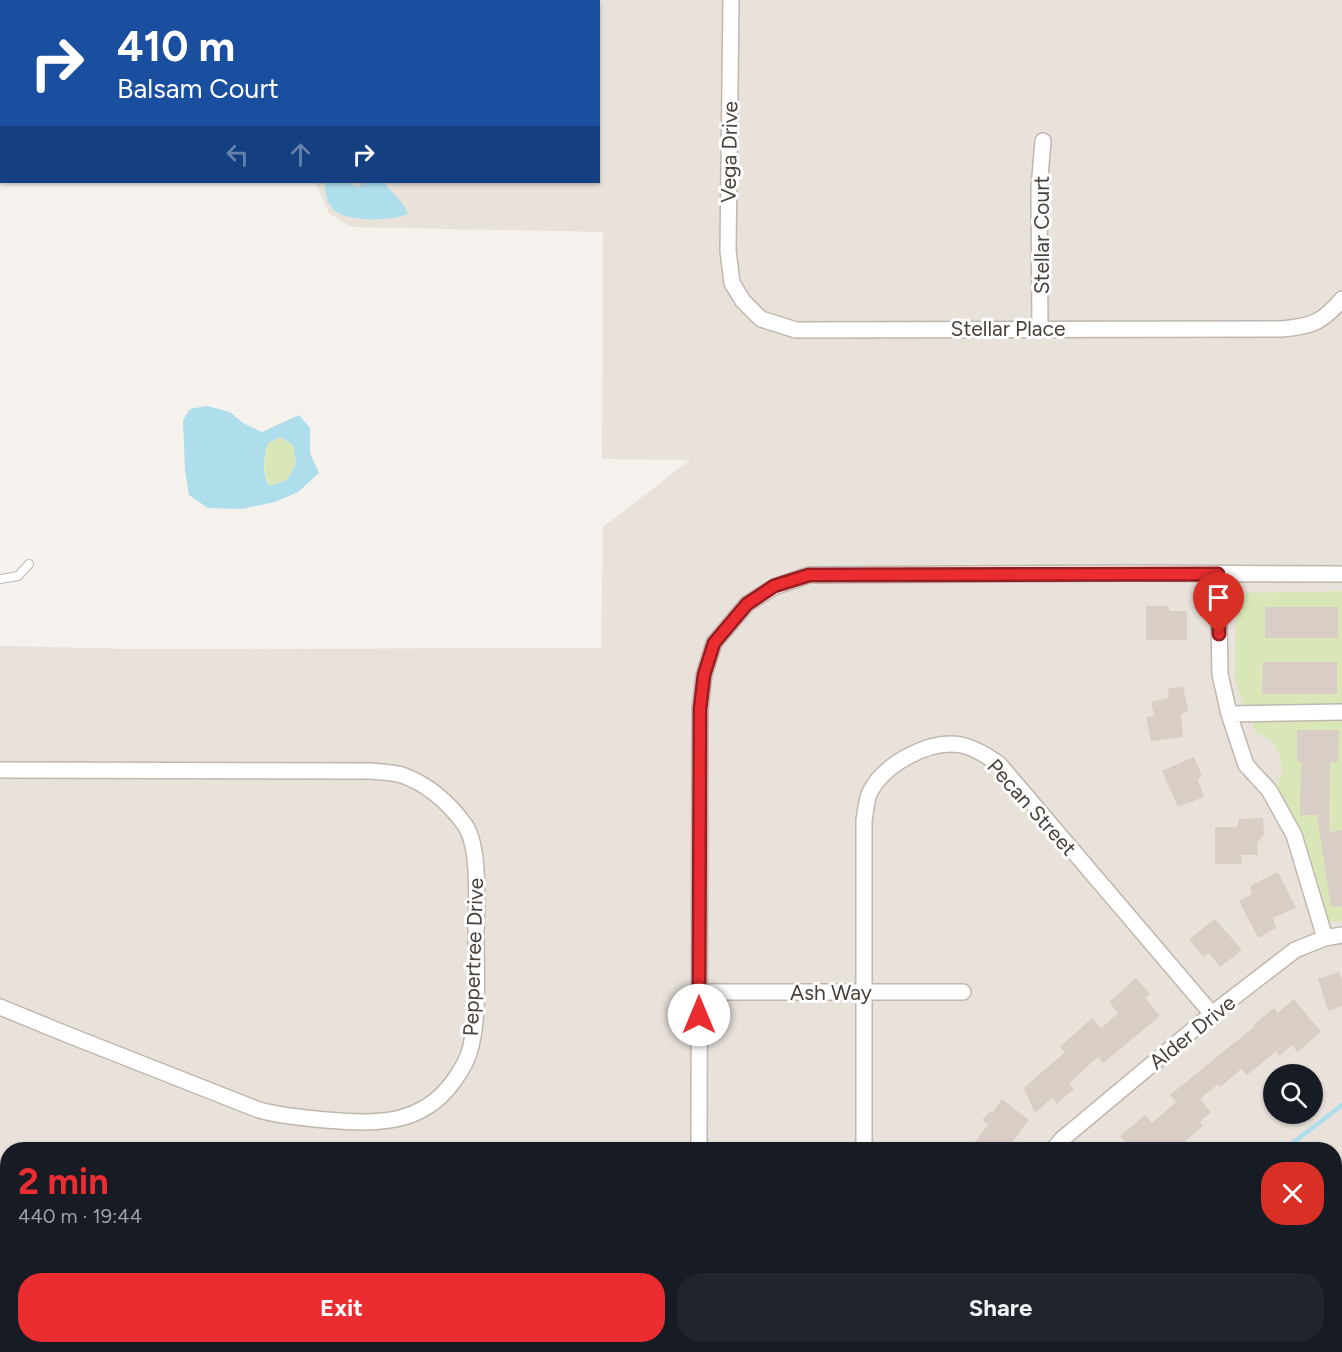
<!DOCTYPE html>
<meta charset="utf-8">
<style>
:root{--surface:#171b24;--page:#20242c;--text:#f1f3f6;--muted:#9ea1a6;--accent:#eb2d31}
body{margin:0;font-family:Figtree,sans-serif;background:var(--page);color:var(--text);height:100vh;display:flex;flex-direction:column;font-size:22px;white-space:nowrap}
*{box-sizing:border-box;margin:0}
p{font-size:20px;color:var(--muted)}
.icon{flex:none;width:33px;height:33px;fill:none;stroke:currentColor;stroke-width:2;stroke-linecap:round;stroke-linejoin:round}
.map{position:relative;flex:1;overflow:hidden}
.side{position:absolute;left:0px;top:1142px;width:1342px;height:212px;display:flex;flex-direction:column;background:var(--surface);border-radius:24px 24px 0 0;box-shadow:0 2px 4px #0004}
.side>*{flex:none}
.banner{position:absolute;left:0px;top:0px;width:600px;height:183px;box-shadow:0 2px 4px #0004;background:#1a4fa0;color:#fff;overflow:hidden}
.buttons{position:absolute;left:1263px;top:1064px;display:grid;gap:12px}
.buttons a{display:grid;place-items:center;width:60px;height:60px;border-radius:50%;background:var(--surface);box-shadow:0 2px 4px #0004;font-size:30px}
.pin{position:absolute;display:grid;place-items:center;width:51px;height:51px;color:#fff;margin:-62px -26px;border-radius:50% 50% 50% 0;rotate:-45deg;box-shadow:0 0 6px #0007}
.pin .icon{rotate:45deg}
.me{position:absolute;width:66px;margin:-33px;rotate:0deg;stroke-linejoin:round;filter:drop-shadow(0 0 4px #0008)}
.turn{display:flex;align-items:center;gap:21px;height:126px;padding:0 18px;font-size:27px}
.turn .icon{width:78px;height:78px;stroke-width:2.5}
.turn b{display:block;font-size:42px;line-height:51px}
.lanes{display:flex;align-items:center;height:57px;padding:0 18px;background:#0003;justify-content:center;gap:30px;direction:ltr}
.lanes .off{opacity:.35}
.round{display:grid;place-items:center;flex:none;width:63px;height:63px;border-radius:24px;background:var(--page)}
.summary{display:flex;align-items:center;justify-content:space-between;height:102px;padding:0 18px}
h1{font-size:36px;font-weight:700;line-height:45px;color:var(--accent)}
.cta{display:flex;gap:12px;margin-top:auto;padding:12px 18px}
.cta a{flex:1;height:69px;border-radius:24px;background:var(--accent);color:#fff;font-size:24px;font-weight:700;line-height:69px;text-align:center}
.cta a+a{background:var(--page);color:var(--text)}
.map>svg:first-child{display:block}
.residential{fill:#e8e2da;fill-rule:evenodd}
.green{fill:#d9e6b8}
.water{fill:#aeddec;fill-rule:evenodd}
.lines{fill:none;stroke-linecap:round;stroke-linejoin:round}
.stream{stroke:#aeddec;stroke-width:4.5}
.building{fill:#d9cec5}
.lane-casing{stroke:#c0b7af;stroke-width:10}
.street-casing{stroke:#c0b7af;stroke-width:18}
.lane{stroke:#fff;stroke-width:8}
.street{stroke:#fff;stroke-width:15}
.route-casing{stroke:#991d20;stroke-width:15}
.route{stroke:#eb2d31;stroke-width:10}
.labels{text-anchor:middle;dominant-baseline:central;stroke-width:6;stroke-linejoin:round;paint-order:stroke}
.street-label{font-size:21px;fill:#49413a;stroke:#fff}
</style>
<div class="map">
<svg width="1342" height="1352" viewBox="0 0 1342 1352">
<rect width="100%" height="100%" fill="#f5f1ec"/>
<path class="residential" d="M0 0H1342V1352H0V646L138 649 601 648 603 527 690 460 602 459 603 232 351 227 330 214 315 182H598V2H2L0 178ZM1274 1074H1312V1113H1274ZM8 1149H1335V1346H8Z"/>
<path class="green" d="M281 437 293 445 296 464 287 480 269 486C262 471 264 458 268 442Z
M1342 591V921L1328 922 1302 840 1275 791 1282 774 1280 754 1271 740 1257 733 1253 726 1235 681 1236 602 1243 593Z"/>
<path class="water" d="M325 182H349L350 184 358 187 365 182H384C392 194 403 200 408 214 391 221 346 223 333 209 326 201 325 192 325 182Z
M207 406 230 412 243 423 262 432 299 415 310 428V453L319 473 298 492 275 502 242 509 208 508 189 495 185 470 183 420 190 409ZM281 437 293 445 296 464 287 480 269 486C261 471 264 458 268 443Z"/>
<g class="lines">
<path class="stream" d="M1285 1149 1342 1105
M0 1176 8 1179
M490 1346 495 1352
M1149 1346 1152 1352"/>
</g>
<path class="building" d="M1146 606H1169V611H1187V640H1146Z
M1265 607H1338V638H1265Z
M1263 662H1337V694H1262Z
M1183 686 1188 710 1181 715 1183 737 1151 741 1146 717 1154 716 1151 702 1169 698 1168 689Z
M1297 730H1339L1338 762H1330L1329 832 1342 830V906L1331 907 1317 815H1300L1301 762H1297Z
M1194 757 1202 776 1198 780 1204 797 1178 807 1162 771Z
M1263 818 1264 835 1257 843 1258 855H1241L1242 864H1215V827H1237L1239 819Z
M1278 872 1296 908 1273 918 1276 928 1258 938 1239 901 1252 894 1250 886Z
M1215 919 1242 950 1220 967 1209 953 1203 957 1189 939Z
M1339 972 1342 980V1006L1328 1011 1318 979Z
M1136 978 1150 994 1145 998 1160 1016 1103 1063 1098 1057 1069 1083 1074 1089 1057 1104 1052 1098 1035 1113 1024 1088 1065 1052 1060 1047 1092 1018 1101 1028 1118 1013 1109 1002Z
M1294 999 1321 1032 1297 1052 1292 1045 1279 1056 1276 1051 1247 1075 1241 1069 1220 1087 1218 1084 1200 1099 1211 1112 1200 1122 1203 1126 1176 1149H1131L1120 1136 1145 1115 1152 1123 1176 1102 1170 1095 1255 1026 1253 1025 1274 1008 1278 1013Z
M1002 1099 1029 1120 1007 1149H983L975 1142 988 1125 982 1120 990 1111 992 1113Z"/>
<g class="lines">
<g class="lane-casing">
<path id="lane" d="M0 579 18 576 29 564"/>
</g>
<g class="street-casing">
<path id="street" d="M404 0 405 2
M731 0 728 251 732 283 743 301 761 319 796 330 1282 329C1312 326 1322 323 1342 299
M0 51 2 50
M1040 328 1039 189 1043 141
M1218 575 1220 674 1229 714 1246 765 1269 790 1294 835 1325 938
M1229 714 1342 712
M0 770 370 771C380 772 392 772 402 775 427 784 449 803 465 825 481 849 476 908 476 937 476 973 479 1011 471 1046 468 1060 462 1070 453 1082 421 1126 375 1124 326 1120 303 1118 281 1116 259 1110L66 1034 0 1007
M699 992H963
M699 1149 700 709 704 675 714 643 747 604 774 587 809 575 1131 573 1342 574
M864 1149V820C866 811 866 800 870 792 884 764 930 739 961 745 975 748 987 756 999 764L1212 1014
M1054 1149 1061 1140 1212 1014 1295 950 1325 938 1342 935
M0 1344H8
M108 1346 141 1347 170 1352
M1020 1346V1352
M697 1352V1346"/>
</g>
<use href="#lane" class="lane"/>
<use href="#street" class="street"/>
</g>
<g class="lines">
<g class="route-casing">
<path id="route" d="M699 1015 700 709 704 675 714 643 747 604 774 586 809 575 1218 574 1219 634"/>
</g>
<use href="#route" class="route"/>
</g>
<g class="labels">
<g class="street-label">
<text transform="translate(729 152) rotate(-89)">Vega Drive</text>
<text transform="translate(1041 235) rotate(-90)">Stellar Court</text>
<text x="1008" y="328">Stellar Place</text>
<text transform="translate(1032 807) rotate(48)">Pecan Street</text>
<text transform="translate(473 957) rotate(-88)">Peppertree Drive</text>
<text x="831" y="992">Ash Way</text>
<text transform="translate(1192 1032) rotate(-39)">Alder Drive</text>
</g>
</g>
</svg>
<div class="buttons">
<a><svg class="icon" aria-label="search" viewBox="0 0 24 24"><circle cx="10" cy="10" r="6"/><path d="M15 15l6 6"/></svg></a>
</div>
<div class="pin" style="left:1219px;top:634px;background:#d93025"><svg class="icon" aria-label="arrive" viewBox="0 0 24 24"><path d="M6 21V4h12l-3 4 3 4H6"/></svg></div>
<svg class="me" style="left:699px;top:1015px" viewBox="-20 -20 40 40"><circle r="19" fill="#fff"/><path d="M0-13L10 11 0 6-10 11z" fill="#eb2d31"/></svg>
<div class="banner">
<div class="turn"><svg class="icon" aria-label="right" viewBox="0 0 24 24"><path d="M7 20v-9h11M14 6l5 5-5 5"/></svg><div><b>410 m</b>Balsam Court</div></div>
<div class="lanes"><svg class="icon off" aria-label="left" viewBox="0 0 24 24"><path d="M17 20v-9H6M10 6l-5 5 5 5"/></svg><svg class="icon off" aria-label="ahead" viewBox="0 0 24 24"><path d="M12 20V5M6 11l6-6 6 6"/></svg><svg class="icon" aria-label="right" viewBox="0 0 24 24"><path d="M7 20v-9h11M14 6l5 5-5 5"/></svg></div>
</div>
<section class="side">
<div class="summary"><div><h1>2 min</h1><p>440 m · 19:44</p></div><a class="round" style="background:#d93025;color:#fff"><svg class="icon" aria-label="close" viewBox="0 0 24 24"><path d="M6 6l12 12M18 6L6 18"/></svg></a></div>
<div class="cta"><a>Exit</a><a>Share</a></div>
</section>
</div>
